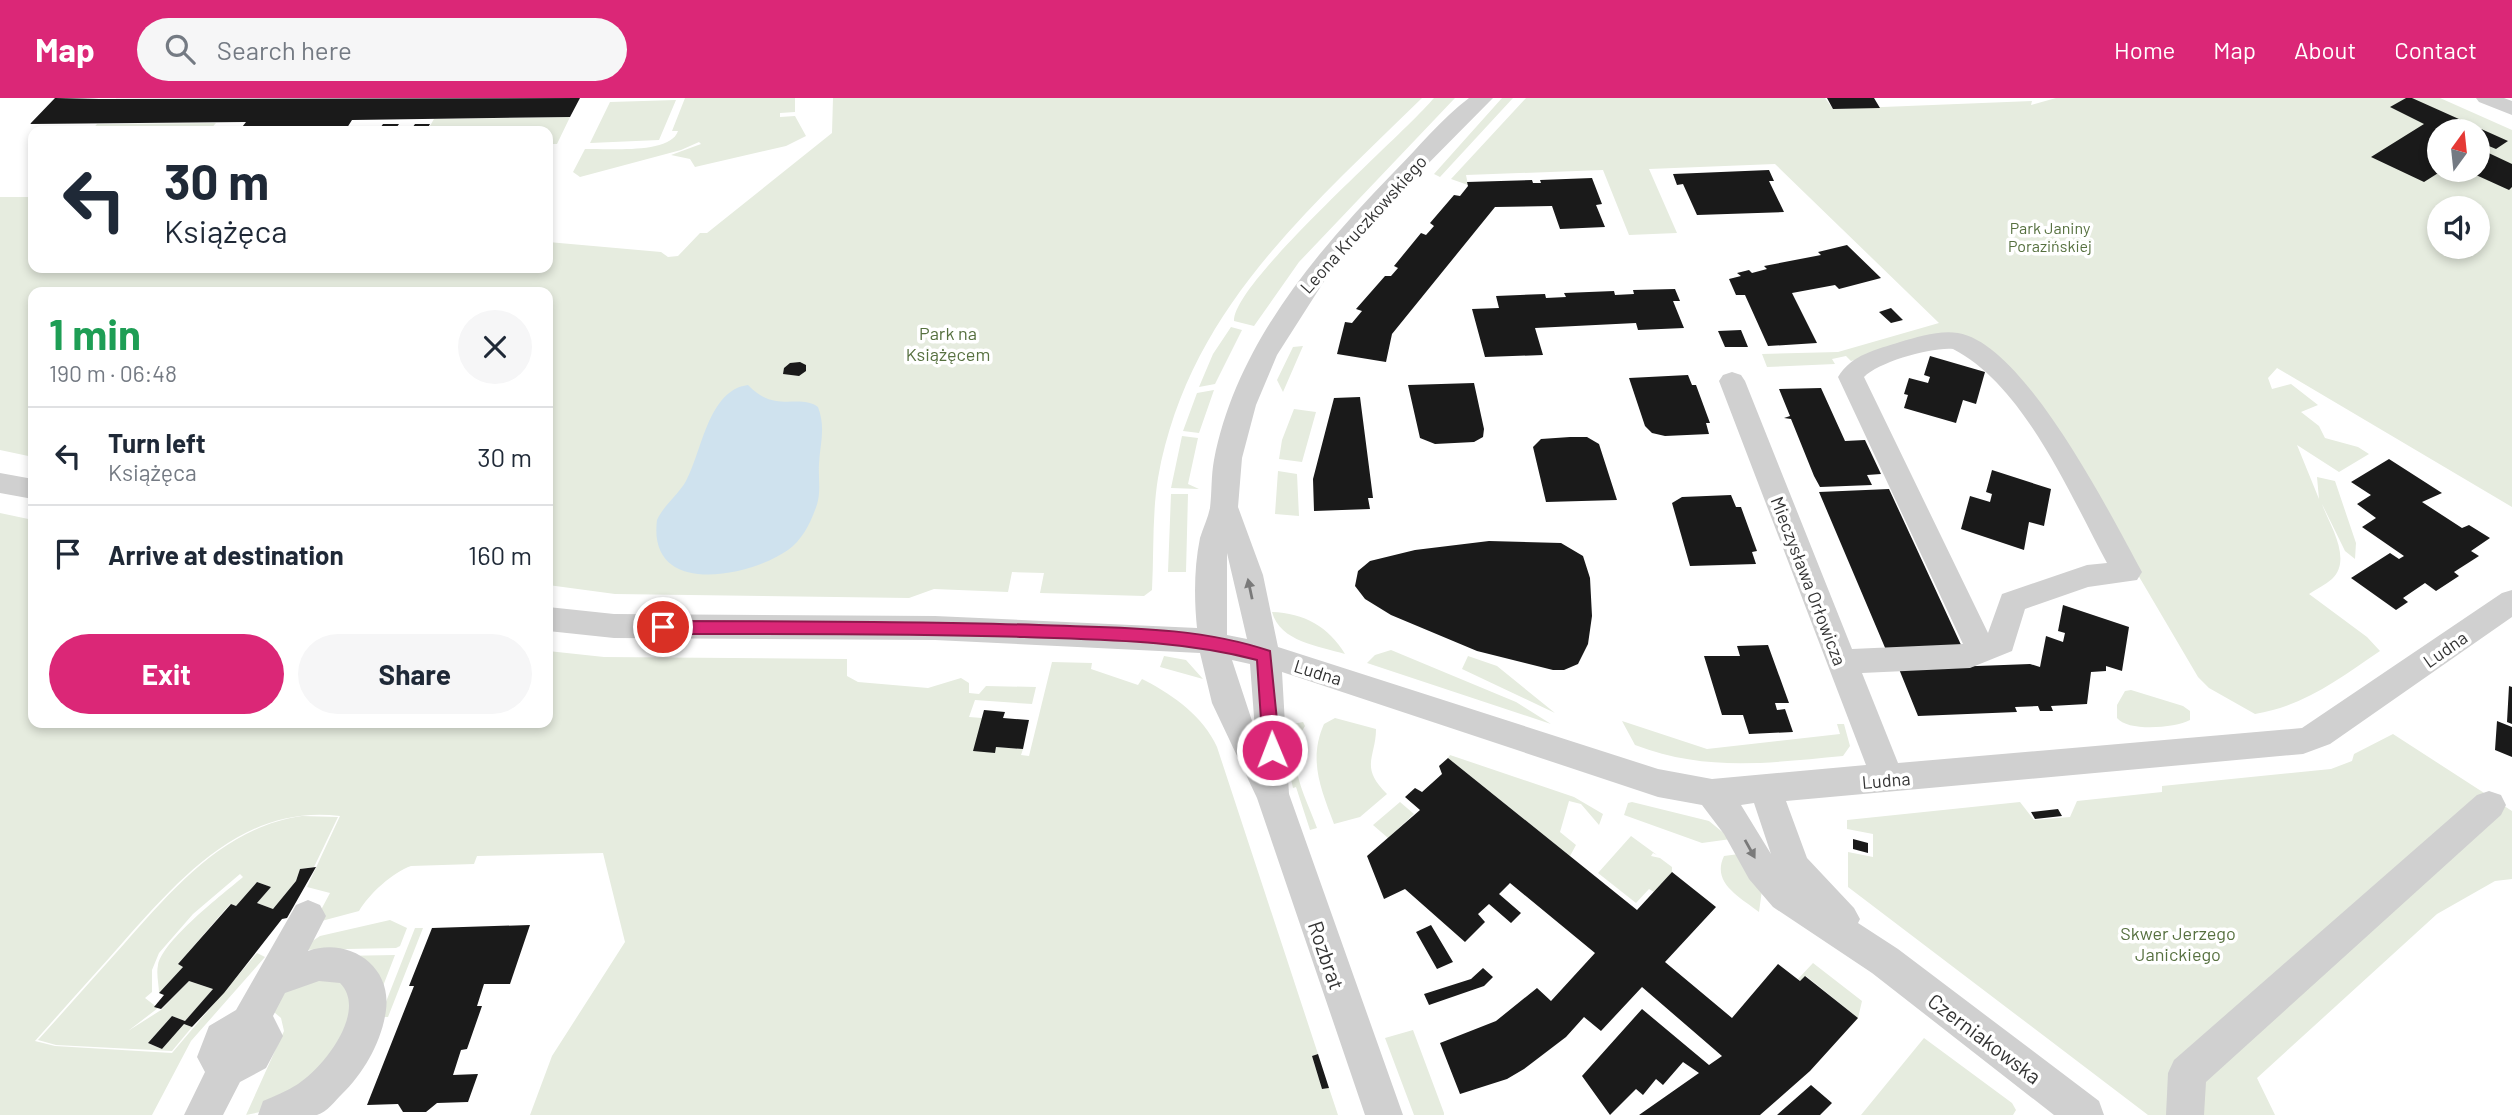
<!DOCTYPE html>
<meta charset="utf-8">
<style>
:root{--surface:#fff;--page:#f6f6f7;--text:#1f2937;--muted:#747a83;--line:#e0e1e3;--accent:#db2777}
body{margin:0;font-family:Barlow,sans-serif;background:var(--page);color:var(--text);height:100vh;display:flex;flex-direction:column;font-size:26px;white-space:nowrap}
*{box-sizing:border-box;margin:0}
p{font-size:23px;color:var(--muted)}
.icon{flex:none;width:38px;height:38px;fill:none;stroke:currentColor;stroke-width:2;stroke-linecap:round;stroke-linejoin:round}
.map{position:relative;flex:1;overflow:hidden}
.sheet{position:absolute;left:28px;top:189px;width:525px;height:441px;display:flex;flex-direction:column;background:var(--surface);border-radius:14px;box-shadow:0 4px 10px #0003}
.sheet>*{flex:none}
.hud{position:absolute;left:28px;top:28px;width:525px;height:147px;border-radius:14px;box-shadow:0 4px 10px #0003;background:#fff;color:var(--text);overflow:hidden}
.needle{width:46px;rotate:15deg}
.fabs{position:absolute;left:2427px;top:21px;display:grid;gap:14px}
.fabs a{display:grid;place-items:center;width:63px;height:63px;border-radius:50%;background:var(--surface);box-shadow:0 4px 10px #0003;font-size:35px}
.pin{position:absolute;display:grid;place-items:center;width:60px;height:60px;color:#fff;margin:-30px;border:4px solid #fff;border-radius:50%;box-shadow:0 2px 7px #0007}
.me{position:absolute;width:77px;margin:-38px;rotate:359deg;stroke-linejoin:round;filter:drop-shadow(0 0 5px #0008)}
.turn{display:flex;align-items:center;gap:24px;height:147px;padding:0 21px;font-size:32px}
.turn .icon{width:91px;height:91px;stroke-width:2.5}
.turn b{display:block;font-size:49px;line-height:60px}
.round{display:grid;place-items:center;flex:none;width:74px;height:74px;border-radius:37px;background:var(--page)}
.head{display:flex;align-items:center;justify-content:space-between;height:119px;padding:0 21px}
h1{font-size:42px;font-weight:700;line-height:52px;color:#1e9e55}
.primary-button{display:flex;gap:14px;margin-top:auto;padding:14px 21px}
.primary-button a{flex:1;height:80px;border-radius:42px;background:var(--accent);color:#fff;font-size:28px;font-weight:700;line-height:80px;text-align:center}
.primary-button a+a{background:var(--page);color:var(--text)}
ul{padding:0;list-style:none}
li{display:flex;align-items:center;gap:21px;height:98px;padding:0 21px;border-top:2px solid var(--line)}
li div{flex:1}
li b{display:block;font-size:26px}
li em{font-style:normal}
header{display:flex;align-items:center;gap:42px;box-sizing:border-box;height:98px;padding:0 35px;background:var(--accent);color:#fff}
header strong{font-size:33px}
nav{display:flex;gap:38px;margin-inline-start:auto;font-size:24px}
.search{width:490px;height:63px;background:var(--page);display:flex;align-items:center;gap:18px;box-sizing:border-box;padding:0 24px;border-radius:38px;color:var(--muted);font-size:26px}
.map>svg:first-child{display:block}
.green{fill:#e6ecdf;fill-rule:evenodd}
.water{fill:#cfe2ee}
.building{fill:#1a1a1a}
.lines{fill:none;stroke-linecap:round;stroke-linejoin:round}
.minor{fill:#d0d0d0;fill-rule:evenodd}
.oneway{fill:#7a7a7a}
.route{fill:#db2777;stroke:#8e194d;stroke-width:2}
.labels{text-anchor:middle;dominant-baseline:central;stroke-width:7;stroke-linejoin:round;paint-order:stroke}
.far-park-label{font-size:16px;fill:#56703f;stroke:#fff}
.street-label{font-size:18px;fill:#333;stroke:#fff}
.park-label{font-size:18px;fill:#56703f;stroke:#fff}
.near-street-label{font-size:21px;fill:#333;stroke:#fff}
</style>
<header>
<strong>Map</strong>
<div class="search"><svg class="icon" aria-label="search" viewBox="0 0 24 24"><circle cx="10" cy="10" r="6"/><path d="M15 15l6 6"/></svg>Search here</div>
<nav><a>Home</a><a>Map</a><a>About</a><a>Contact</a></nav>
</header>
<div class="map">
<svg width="2512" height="1017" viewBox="0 0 2512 1017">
<rect width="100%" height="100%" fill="#fff"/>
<path class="green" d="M685 0H795V14L780 15V19L795 18 806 38 786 48 695 69 690 61 671 57 701 46 699 44 681 52 580 79 573 74 585 51C607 50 670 57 678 33H672Z
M833 0H1422C1307 113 1188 213 1158 380 1152 417 1154 455 1152 492L1144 498 1040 495 1044 475 1012 474 1008 494 934 491 909 500 615 496 548 487V194H33V359L0 352V99H33V170H548V144L661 154 668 159 678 158 700 135H707L832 35Z
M1434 0H1455L1299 164 1254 228 1234 223C1233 184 1401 39 1434 0Z
M1502 0H1513L1440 79 1434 76Z
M1526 0H1825L1833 11 2032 3 2031 7 2056 0H2440L2512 32V409L2277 270 2268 280 2272 291 2291 286 2318 307 2301 314 2319 328 2325 340 2358 349 2369 356 2339 374 2297 347 2319 401 2317 379 2335 383 2356 445 2355 461 2345 453 2322 406C2329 426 2353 461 2332 481 2325 487 2316 491 2309 496L2367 539 2380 553C2339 581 2304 608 2255 616L2209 590 2198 579 2034 300 1938 238 1851 263 1846 258 1832 261 1835 266 1767 269 1762 256 1838 254 1939 225 1775 66 1649 71 1677 135 1629 137 1603 72 1466 77 1468 87 1451 81ZM2440 33H2478V72H2440ZM2440 110H2478V149H2440Z
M676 2 659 42 590 45 610 4Z
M570 19 557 46H548V33H427L434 21Z
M216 25 209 33H91L97 26Z
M1231 229 1242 232 1215 286 1199 289 1213 256Z
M1303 248 1283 294 1277 282 1293 249Z
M1214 292 1199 335 1183 333 1197 295Z
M1294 311 1316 314 1302 364 1279 361 1282 342Z
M1182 338 1198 340 1188 386 1199 391 1171 390Z
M1278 373 1297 376 1299 418 1275 416Z
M1171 396H1188L1186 474H1168Z
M0 415 33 422V625H548V553L604 559 847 561V578L858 584 928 590 961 580 969 585V595L979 596 986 588 1036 589 1032 606 975 602 969 619 982 620 994 655 996 649 1023 651 1021 657 1029 658 1052 564 1092 565 1091 571 1138 587 1142 581 1146 583C1174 598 1203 618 1217 649L1318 956 1312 958 1322 991 1329 990 1338 1017H530L552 958 625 844 603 755 477 758 474 766 411 768C393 774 369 796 359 813L314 825 330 795 307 789 340 718C245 706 182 778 124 843 95 876 65 909 35 943L55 948 172 955 257 855 265 859 191 943 152 1017H0Z
M1272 514C1304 515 1329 529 1345 556 1319 548 1280 544 1272 514Z
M1391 552 1516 604 1551 626 1367 565 1375 557Z
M1164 558 1186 562 1203 581 1160 569Z
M1468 558 1497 568 1555 615 1462 571Z
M2131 592 2183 608 2190 613V622C2175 630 2128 634 2117 620V607L2125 593Z
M1335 620 1376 631C1376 659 1359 669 1387 696L1360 719 1334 726C1321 691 1308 662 1324 626Z
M1622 623 1707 651 1840 636 1837 626H1844L1850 648 1843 658C1768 665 1706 674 1635 647Z
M1303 624 1305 628C1283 663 1305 696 1317 730L1310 732 1296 689 1293 690 1283 647 1287 627Z
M2393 636 2512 713V781L2495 783 2437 816 2257 980 2275 1017H2148L1848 789V754L1873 759V736L1847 731V722L2020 704 2034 722 2070 719 2077 703 2162 694V688L2331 671 2352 663 2354 656Z
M1450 657 1574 699 1603 716 1599 727 1581 706 1569 703 1560 734 1576 747 1570 758 1448 660Z
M1400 704 1414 716 1388 740 1373 727Z
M1632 704 1709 723 1731 741 1702 745 1624 717 1628 705Z
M302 718 338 719 314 769 300 771 296 783 273 811 257 805 271 789 257 784 236 808 230 806 178 866 183 869 159 895C159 887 156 876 158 867 163 842 223 796 243 779L240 776 193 816 159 855 152 872V894L145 900 158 910 128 933 161 912 189 883 213 891 185 923 172 918 148 945 162 951 184 926 192 929 172 953 56 947 38 942C67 910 95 878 124 846 173 791 224 729 302 718Z
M1631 738 1657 757 1653 755 1651 758 1660 760 1672 769V774L1654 794 1649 791 1636 805 1598 775Z
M1739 756 1762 792 1759 814C1740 799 1711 785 1724 758Z
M390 822 407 830 400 848 396 850 299 852 320 838Z
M415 830H423L388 919H380Z
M395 857 378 901 339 858Z
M1813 865 1862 903 1858 920 1806 878 1801 883 1798 881Z
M331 874 353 880C384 911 331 982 303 999 286 1010 265 1013 246 1017L284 933 281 920 268 909C275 884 308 876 331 874Z
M1413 932 1444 1015V1017H1414L1385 940Z
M1924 940 2012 1005 2016 1012 2013 1017H1861Z"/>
<path class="water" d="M748 287C775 316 799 295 818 309 826 330 820 346 819 366 818 382 822 395 815 412 810 426 801 443 788 452 750 479 647 500 657 422 664 407 678 397 686 383 702 354 708 292 748 287Z"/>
<path class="building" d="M55 0 99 1 580 0 570 19 352 22 345 33H239L246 24 30 26Z
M1827 0H1874L1880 10 1833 11Z
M2406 0H2412L2508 43 2496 51 2484 46 2478 49V33H2440V72H2443L2424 84 2371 59 2424 26 2390 9Z
M383 26H399L394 33H378Z
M415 26H430L426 33H410Z
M2478 50 2512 66V89L2509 92 2465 72H2478Z
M1769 72 1774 83H1769L1784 114 1697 117 1683 86 1677 87 1673 76Z
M1592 80 1602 106 1596 107 1605 129 1560 131 1552 108 1495 109 1392 236 1386 264 1337 256 1345 224 1352 225 1362 213 1356 211 1385 178H1391L1398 170 1394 168 1421 135 1426 137 1434 128 1430 125 1454 97 1460 98 1468 88 1467 84 1532 82 1533 85H1541L1540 82Z
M1847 147 1881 180 1839 191 1835 187 1792 195 1817 245 1768 248 1745 197H1736L1729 181 1741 178 1737 175 1749 172 1752 175 1767 171 1764 168 1821 157 1818 154Z
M1675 191 1680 203H1673L1684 230 1638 232 1636 225 1535 230 1543 257 1485 259 1472 211 1499 210 1496 198 1545 196 1546 200 1566 199 1564 195 1614 193 1615 197 1634 196 1633 192Z
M1891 210 1903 222 1891 225 1879 214Z
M1741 232 1748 249H1725L1718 233Z
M1930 258 1985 274 1976 306 1963 302 1956 325 1904 310 1908 297 1904 296 1909 280 1928 285 1930 279 1924 277Z
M800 264 806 267V273L799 278 783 276 784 270 790 265Z
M1688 277 1692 287H1696L1710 325H1706L1709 336 1665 338 1652 335 1645 328 1629 280Z
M1474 285 1484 331 1483 339 1474 344 1435 346 1420 340 1408 287Z
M1821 290 1845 343 1865 342 1881 376 1867 377 1872 387 1820 389 1814 378 1791 321 1784 320 1790 318 1779 291Z
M1360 299 1373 400H1368L1370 411 1314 413 1313 381 1334 300Z
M1570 339H1587L1599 346 1617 402 1546 404 1533 349 1541 341Z
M2389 361 2442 395 2422 404 2462 430 2469 427 2490 440 2471 453 2479 458 2454 474 2459 478 2436 493 2425 485 2403 500 2408 504 2396 512 2351 480 2390 455 2399 461 2404 458 2362 429 2376 420 2357 406 2371 397 2351 384Z
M1992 372 2051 391 2044 428 2029 424 2024 452 1961 431 1970 398 1990 404 1992 396 1986 394Z
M1889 391 1962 549 1886 552 1819 394Z
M1731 397 1736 409H1741L1757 453 1752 454 1756 466 1690 468 1672 405 1682 399Z
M1489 443 1561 445 1583 458 1590 480 1592 518 1588 546 1578 566 1564 572H1553L1477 553 1391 517 1365 501 1355 488 1358 473 1370 463 1415 452Z
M2063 507 2129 529 2122 573 2106 568V573L2091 574 2087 606 2051 608 2053 613H2040L2038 608 2015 609 2017 614 1918 618 1899 571 2030 566 2040 569 2046 538 2063 544 2065 535 2058 533Z
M1768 547 1789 605H1775L1777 612 1785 611 1793 634 1749 636 1743 617H1722L1704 558H1740L1737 548Z
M2509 588 2512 589V626L2507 624Z
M984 612 1005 614 1003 620 1029 622 1023 651 996 649 995 655 973 653Z
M2497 623 2512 629V659L2495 652Z
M1448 660 1637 812 1672 774 1716 809 1665 864 1732 920 1778 866 1800 883 1805 878 1858 920 1810 973 1760 1017H1639L1699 975 1683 964 1663 987 1656 981 1643 997 1636 991 1610 1017 1582 978 1642 911 1709 967 1722 958 1642 889 1601 933 1584 919 1566 939 1524 971 1507 981 1460 996 1440 945 1496 923 1537 890 1551 903 1595 855 1510 785 1499 796 1521 815 1511 825 1489 806 1478 816 1485 824 1465 844 1405 791 1384 801 1367 758 1420 712 1405 699 1415 690 1422 694 1442 676 1439 668Z
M2058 711 2062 718 2035 721 2031 714Z
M1853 741 1868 745V755L1853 751Z
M316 769 287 820 282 821 224 895 192 929 184 926 162 951 148 945 172 918 185 923 213 891 189 883 161 911 154 909 164 897 159 895 183 869 178 866 231 806 236 808 257 784 271 789 257 805 273 811 296 783 300 771Z
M530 827 510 886H484L477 908H482L467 951 461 952 453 977 478 976 468 1004 437 1005 426 1014H403L398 1006 367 1007 414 888H409L432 830Z
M1431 827 1453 864 1437 871 1416 834Z
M1483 870 1493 879 1484 888 1429 907 1424 896 1471 881Z
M1318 956 1329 990 1322 991 1312 958Z
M1811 987 1832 1005 1820 1017H1777Z"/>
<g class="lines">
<path class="minor" d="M1469 0H1493L1400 94 1330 174 1277 257 1256 307 1242 360 1238 409 1263 477 1278 549 1658 671 1712 681 1866 667 1719 283 1723 277 1732 274 1741 277 1745 283 1852 551 1963 546 1838 279C1852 256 1876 252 1900 244 1918 239 1939 232 1958 235 2025 246 2110 416 2142 474L2137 482 2088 489 2025 511 2012 553 1970 570 1862 575 1898 665 2302 630 2502 495 2512 492V519L2330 646 2303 656 1786 703 1807 760 1854 810 1860 821 1858 825 1898 851 2099 1003 2104 1017H2054L1872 875 1773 809 1749 781 1724 736 1702 707 1658 699 1282 574 1289 696 1403 1017H1365L1257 700 1212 605 1200 555 935 542 614 540 548 533V509L614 516 935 518 1197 530C1194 501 1194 469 1200 440 1203 430 1208 420 1210 410 1212 394 1211 378 1214 362 1236 248 1315 155 1394 74 1418 50 1442 20 1469 0ZM1953 251C2024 287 2070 397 2107 465L2087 467 2002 496 1988 535 1864 279C1879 264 1931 249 1953 251ZM1227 455 1247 541 1227 537ZM1232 562 1250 566 1255 632ZM1754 705 1771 756 1741 707Z
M2476 0H2504L2512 3V17L2479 4Z
M0 375 33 381V401L0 395Z
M2489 693 2501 697 2506 707 2501 717 2206 984 2204 1017H2166L2168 975 2174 962 2477 697Z
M308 802 320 807 326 818 308 853C348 839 392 867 386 912 382 943 364 975 342 996 335 1003 327 1014 317 1017 300 1017 276 1017 258 1017L263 1003C275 998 287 993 298 986 324 969 368 913 340 885L319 883 285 895 273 918 283 938 266 970 240 984 223 1017H184L205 974 197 959 209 928 236 912 296 807Z"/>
</g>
<defs><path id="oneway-solid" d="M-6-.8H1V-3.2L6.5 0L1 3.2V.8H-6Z" transform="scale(1.75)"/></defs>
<g class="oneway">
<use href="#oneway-solid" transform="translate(1250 491) rotate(-102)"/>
<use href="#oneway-solid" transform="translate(1750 751) rotate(61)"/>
</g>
<path class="route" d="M663 523C788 523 914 523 1039 527 1117 530 1196 528 1270 553L1280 652 1272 659 1263 652 1257 562C1180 542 1103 542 1024 539 904 535 783 536 663 536L655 529Z"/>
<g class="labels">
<g class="far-park-label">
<text x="2050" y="129">Park Janiny<tspan x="2050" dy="18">Porazińskiej</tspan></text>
</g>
<g class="street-label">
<text transform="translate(1363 126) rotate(-48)">Leona Kruczkowskiego</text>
<text transform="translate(1809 483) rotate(69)">Mieczysława Orłowicza</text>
<text transform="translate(2445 551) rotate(-35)">Ludna</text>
<text transform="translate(1318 574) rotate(17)">Ludna</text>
<text transform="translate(1886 682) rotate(-5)">Ludna</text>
</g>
<g class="park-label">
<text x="948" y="235">Park na<tspan x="948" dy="21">Książęcem</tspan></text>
<text x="2178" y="835">Skwer Jerzego<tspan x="2178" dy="21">Janickiego</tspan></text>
</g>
<g class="near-street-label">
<text transform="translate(1327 857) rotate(71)">Rozbrat</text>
<text transform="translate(1985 940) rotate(37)">Czerniakowska</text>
</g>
</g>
</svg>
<div class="fabs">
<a><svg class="needle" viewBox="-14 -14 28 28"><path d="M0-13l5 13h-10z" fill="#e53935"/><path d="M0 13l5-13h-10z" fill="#747a83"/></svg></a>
<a><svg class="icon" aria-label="sound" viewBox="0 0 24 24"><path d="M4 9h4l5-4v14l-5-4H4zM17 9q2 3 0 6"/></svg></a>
</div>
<div class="pin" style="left:663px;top:529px;background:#d93025"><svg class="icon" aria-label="arrive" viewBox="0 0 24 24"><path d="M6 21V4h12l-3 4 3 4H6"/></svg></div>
<svg class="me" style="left:1272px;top:652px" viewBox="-20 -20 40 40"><circle r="17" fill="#db2777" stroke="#fff" stroke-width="3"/><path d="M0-11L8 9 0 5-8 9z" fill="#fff"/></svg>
<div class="hud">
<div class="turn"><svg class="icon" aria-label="left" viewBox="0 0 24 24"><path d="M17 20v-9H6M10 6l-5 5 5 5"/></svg><div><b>30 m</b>Książęca</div></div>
</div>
<section class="sheet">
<div class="head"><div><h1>1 min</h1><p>190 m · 06:48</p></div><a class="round"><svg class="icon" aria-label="close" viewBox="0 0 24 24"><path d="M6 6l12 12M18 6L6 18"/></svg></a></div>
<ul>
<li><svg class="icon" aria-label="left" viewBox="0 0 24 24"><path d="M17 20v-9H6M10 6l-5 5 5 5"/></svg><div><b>Turn left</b><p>Książęca</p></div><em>30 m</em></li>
<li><svg class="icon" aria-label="arrive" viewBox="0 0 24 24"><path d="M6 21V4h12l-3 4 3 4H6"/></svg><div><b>Arrive at destination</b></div><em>160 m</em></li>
</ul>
<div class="primary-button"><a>Exit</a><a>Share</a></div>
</section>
</div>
